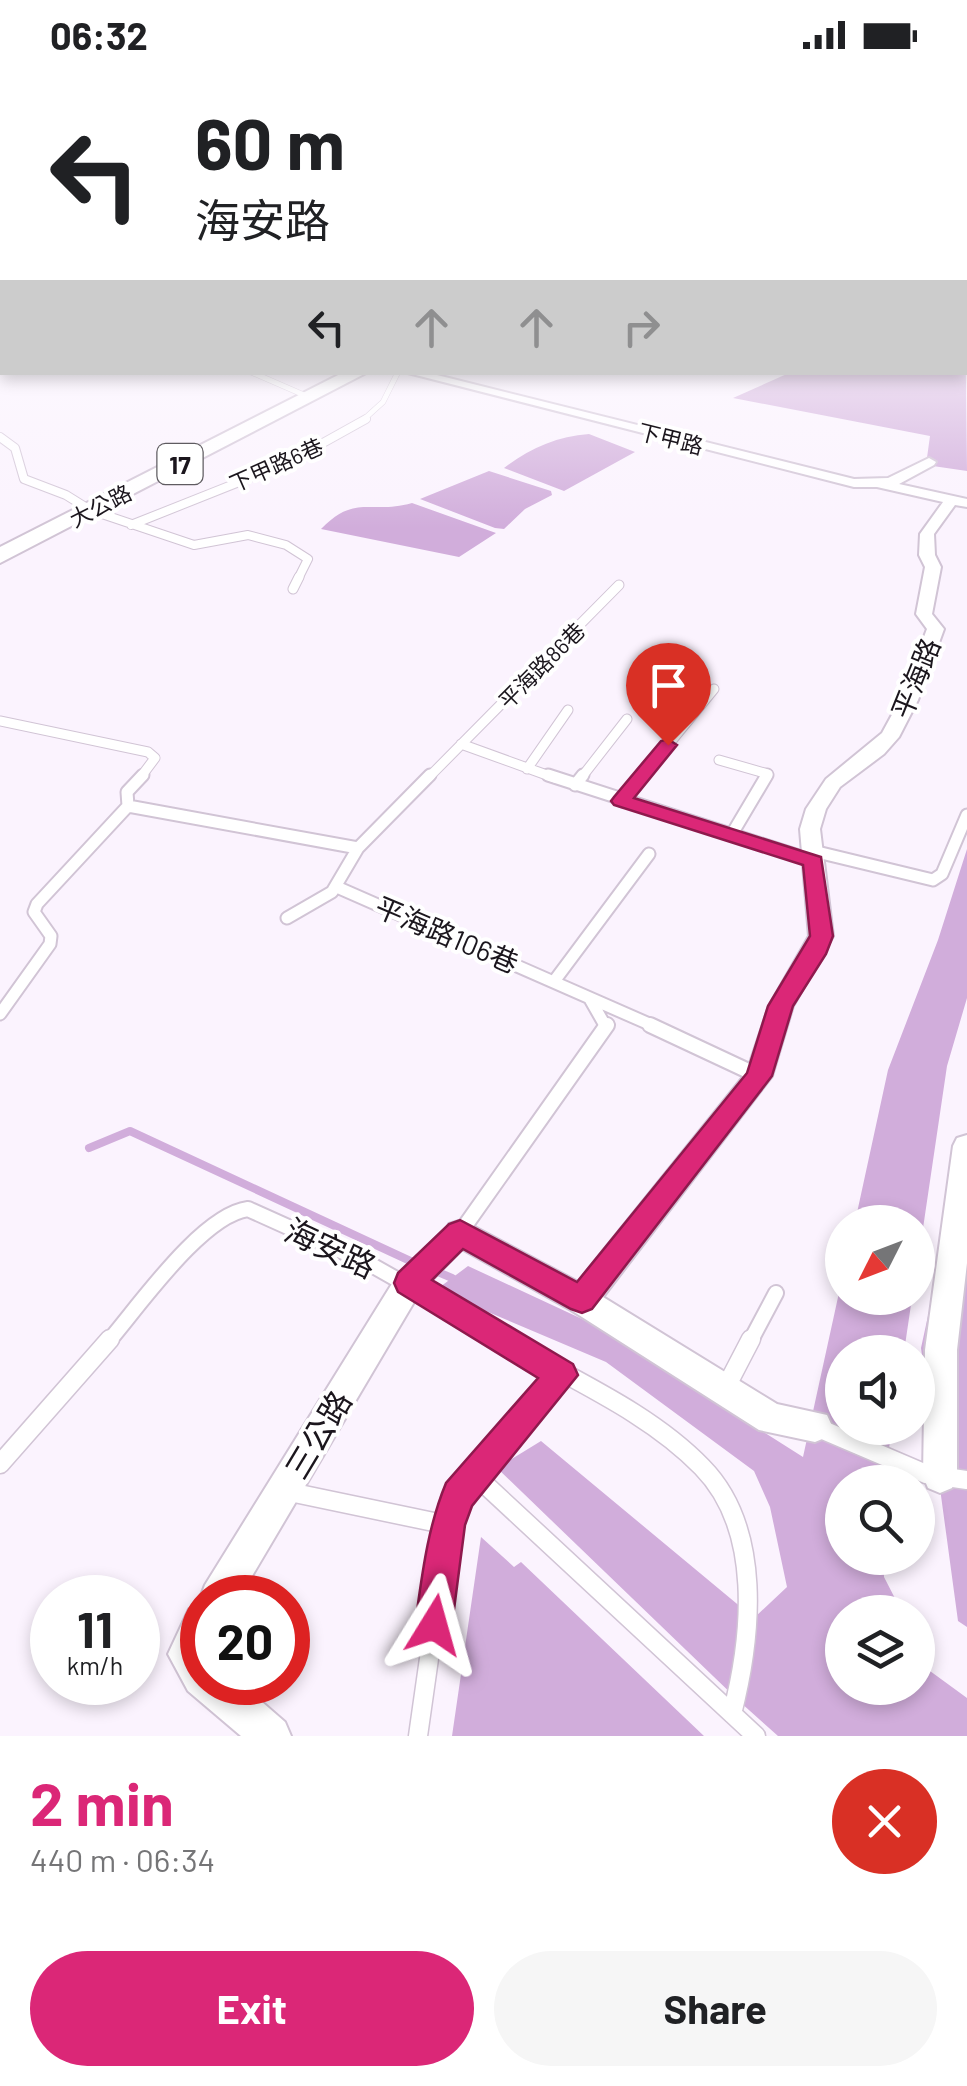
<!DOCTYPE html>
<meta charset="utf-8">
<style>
:root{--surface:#fff;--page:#f6f6f6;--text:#202124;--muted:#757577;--accent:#db2777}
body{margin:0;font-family:Barlow,"Noto Sans TC",sans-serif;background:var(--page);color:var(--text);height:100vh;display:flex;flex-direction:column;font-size:38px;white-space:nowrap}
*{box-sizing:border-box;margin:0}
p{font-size:32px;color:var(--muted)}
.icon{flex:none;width:55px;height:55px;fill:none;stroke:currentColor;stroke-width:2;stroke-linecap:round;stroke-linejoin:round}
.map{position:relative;height:1666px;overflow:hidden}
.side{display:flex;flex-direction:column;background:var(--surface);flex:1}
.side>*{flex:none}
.guide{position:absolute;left:0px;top:0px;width:968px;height:305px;box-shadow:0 5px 15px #0003;background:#fff;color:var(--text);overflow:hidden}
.needle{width:65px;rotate:228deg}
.buttons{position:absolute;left:825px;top:1135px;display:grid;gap:20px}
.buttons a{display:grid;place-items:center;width:110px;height:110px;border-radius:50%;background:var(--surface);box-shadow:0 5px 15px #0003;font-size:50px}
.speed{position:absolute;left:30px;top:1505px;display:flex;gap:20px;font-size:50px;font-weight:700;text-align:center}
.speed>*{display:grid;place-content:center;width:130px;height:130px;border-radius:50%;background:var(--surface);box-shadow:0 5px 15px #0003;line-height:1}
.speed small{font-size:25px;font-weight:400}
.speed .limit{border:15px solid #d22;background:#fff;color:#111}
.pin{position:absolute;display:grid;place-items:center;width:85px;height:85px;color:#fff;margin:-102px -42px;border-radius:50% 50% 50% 0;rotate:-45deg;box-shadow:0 0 10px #0007}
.pin .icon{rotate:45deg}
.me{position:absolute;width:110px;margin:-55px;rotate:8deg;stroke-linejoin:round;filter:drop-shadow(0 0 8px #0008)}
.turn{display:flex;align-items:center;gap:35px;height:210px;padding:0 30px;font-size:45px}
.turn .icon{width:130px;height:130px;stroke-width:2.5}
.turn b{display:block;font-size:70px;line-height:85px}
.lanes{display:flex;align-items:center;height:95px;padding:0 30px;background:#0003;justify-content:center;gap:50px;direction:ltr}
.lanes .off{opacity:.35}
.round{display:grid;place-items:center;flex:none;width:105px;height:105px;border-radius:52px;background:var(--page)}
.overview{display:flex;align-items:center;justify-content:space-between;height:170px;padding:0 30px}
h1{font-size:60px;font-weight:700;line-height:75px;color:var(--accent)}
.cta{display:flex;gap:20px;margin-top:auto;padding:20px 30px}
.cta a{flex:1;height:115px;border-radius:60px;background:var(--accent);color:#fff;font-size:40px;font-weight:700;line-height:115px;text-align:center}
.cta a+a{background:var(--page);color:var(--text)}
.status{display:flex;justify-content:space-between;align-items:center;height:70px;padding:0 50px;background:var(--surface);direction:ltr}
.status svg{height:28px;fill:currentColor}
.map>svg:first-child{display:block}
.water{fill:#d1addb}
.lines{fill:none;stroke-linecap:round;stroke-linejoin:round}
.stream{stroke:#d1addb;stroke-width:8}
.service-far5-casing{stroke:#d1c4d5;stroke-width:6}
.service-far4-casing{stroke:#d1c4d5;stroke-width:10}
.service-far3-casing{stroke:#d1c4d5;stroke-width:11}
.service-far2-casing{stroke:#d1c4d5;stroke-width:15}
.service-far1-casing{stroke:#d1c4d5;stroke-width:18}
.service-casing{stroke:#d1c4d5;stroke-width:21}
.minor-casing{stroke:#d1c4d5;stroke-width:4}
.primary-casing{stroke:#d1c4d5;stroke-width:4}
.service-far5{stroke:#fff;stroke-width:5}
.service-far4{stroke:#fff;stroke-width:8}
.service-far3{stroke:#fff;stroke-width:9}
.service-far2{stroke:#fff;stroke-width:11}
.service-far1{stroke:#fff;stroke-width:14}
.service{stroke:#fff;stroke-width:18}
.minor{fill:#fff;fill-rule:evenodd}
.primary{fill:#fff;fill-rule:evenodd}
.route{fill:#db2777;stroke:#8e194d;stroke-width:2.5}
.labels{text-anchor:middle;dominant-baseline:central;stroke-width:8;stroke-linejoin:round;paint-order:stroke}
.far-street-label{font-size:22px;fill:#1b161d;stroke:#fff}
.shield{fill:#fff;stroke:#5f5c61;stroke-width:2.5}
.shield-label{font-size:25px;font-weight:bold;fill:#1b161d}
.street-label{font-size:28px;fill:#1b161d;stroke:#fff}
.near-street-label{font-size:32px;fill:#1b161d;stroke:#fff}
</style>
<div class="status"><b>06:32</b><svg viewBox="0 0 49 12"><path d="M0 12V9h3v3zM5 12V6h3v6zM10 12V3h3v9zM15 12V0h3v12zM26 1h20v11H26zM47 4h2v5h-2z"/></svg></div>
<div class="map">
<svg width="967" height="1666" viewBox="0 0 967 1666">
<rect width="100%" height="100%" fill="#fbf3fe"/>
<path class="water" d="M965 225 967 401 926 395 930 366 733 328 789 303 965 302Z
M589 364 635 382 564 421 504 398C529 379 557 366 589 364Z
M489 401 551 421 552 425 525 439 504 459 495 458 420 429Z
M412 433 496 463 459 487 321 459C356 423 371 445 412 433Z
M967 779V928L947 996 918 1192V1152H855L888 1000 938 870Z
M967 1066V1557L958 1551 921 1278Z
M468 1196 595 1255 803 1387 842 1209V1228H912L904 1282H842V1358H892L884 1412H842V1488H883L884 1507 902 1542H842V1618H918V1576L930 1601 967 1628V1666H778L740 1632 497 1398 541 1371 754 1548 787 1517 770 1437 754 1401 606 1292 436 1220Z
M481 1467 514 1497 521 1492 704 1666H452Z"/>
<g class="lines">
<path class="stream" d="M89 1078 130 1061 419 1195
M431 1199 452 1208"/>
<g class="service-far5-casing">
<path id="service-far5" d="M251 302 311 328
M362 351 383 332 398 302"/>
</g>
<g class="service-far4-casing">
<path id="service-far4" d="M0 367 15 378 24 409 66 425 90 440 194 475 248 465 286 475 308 489 298 509
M131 455 287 393 366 349"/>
</g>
<g class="service-far3-casing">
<path id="service-far3" d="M293 519 299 507
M0 651 148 682 155 688 140 708
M461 674 555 708
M719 690 768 704 766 708
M527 699 568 640
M428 708 619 515
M581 708 627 649
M641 708 714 619"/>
</g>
<g class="service-far2-casing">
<path id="service-far2" d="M548 705 814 791
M575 715 583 705
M622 731 643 705
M128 736 127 722 143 705
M128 736 358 778
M732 764 767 705
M813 781 933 810 942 804 967 745
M339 818 656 957
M287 848 332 822 358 778 430 705
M555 910 649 784
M590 929 606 957
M0 944 50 874 51 866 34 842 37 834 128 736"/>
</g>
<g class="service-far1-casing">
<path id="service-far1" d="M650 955 759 1006
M460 1163 607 955
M108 1272C139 1236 202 1145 248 1139L368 1193 507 1272
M750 1272 776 1223"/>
</g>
<g class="service-casing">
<path id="service" d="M502 1269C568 1308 648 1341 702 1397 763 1459 752 1566 732 1644
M725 1319 751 1269
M816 1357 926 1404 967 1410
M0 1394 110 1269
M476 1406 756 1666
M285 1421 448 1455
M418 1666 448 1455 459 1425 562 1305"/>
</g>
<g class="minor-casing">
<path id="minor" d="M404 302H425L854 409 888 408 929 388 936 392 934 395 899 414 967 429V437L955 435 934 464 935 485 941 497 932 544 944 559 918 630 899 667 884 684 840 717 826 739 820 759 833 866 793 936 772 1006 603 1227 777 1334 827 1345 832 1356 827 1367 815 1372 759 1360 571 1240 462 1179 420 1222 239 1528H202V1612H239L285 1652 291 1666H241L188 1621 168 1584 189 1539 202 1533 200 1528 205 1515 398 1204 445 1164 449 1154 459 1151 469 1154 578 1212 747 1002 769 936 809 866 800 759 806 739 826 709 882 663 900 630 927 559 916 544 925 497 919 485 920 464 943 432 877 417H854Z
M967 1065V1193L957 1280V1406L952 1418 940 1423 928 1418 923 1406 925 1280 953 1076 957 1068Z"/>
</g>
<g class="primary-casing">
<path id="primary" d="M344 302H368L0 493V477Z"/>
</g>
<use href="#service-far5" class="service-far5"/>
<use href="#service-far4" class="service-far4"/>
<use href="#service-far3" class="service-far3"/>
<use href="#service-far2" class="service-far2"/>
<use href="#service-far1" class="service-far1"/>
<use href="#service" class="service"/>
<use href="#minor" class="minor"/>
<use href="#primary" class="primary"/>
</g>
<linearGradient id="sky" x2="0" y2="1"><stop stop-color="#9fb1e3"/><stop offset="0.49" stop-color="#fdfaff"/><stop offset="1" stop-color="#fdfaff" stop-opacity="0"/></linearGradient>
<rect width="967" height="458" fill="url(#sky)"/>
<path class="route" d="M668 669 677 675 634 728 821 787 833 866 826 884 793 936 772 1006 592 1239 582 1243 571 1239 463 1179 432 1210 573 1294 578 1305 472 1436 465 1455 452 1555 447 1569 434 1574 420 1569 415 1555C422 1506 427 1459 446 1413L538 1308 398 1222 394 1213 398 1203 449 1154 460 1150 577 1212 747 1003 768 936 810 866 803 795 614 735 611 731 614 727 661 671Z"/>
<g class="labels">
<g class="far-street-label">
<text transform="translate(671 368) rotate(14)">下甲路</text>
<text transform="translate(276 394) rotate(-24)">下甲路6巷</text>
<text transform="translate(100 435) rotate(-27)">大公路</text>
<text transform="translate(541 595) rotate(-45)">平海路86巷</text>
</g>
<rect class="shield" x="157.5" y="374" width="45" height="40" rx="8"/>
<g class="shield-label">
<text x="180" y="394">17</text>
</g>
<g class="street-label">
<text transform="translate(915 608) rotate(-68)">平海路</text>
<text transform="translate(447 864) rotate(23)">平海路106巷</text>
</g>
<g class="near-street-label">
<text transform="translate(331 1177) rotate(25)">海安路</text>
<text transform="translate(317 1364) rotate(-59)">三公路</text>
</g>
</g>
</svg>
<div class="buttons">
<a><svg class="needle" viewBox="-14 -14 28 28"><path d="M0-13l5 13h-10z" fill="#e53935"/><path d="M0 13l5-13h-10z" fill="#757577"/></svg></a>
<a><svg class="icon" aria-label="sound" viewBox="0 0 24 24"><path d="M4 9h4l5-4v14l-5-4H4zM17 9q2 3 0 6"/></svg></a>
<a><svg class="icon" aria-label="search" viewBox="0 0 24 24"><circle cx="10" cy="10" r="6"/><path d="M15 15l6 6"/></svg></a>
<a><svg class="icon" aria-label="layers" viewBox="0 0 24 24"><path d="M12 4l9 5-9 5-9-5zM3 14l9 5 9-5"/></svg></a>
</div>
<div class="speed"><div>11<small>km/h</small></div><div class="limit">20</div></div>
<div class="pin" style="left:668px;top:675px;background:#d93025"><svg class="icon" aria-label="arrive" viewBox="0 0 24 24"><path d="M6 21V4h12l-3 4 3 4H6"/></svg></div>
<svg class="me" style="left:434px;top:1555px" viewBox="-20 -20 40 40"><path d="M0-17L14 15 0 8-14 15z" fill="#db2777" stroke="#fff" stroke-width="4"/></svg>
<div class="guide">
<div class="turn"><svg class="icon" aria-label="left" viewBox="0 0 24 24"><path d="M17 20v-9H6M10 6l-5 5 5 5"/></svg><div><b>60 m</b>海安路</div></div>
<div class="lanes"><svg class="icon" aria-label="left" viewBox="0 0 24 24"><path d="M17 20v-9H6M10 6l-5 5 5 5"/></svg><svg class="icon off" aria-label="ahead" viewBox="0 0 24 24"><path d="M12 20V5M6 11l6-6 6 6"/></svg><svg class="icon off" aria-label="ahead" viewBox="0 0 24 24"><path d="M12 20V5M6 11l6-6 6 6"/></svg><svg class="icon off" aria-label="right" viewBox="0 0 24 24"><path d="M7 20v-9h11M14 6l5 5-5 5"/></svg></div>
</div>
</div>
<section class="side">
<div class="overview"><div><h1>2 min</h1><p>440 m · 06:34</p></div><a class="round" style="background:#d93025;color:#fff"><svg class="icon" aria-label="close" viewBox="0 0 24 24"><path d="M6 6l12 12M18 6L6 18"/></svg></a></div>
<div class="cta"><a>Exit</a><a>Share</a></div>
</section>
